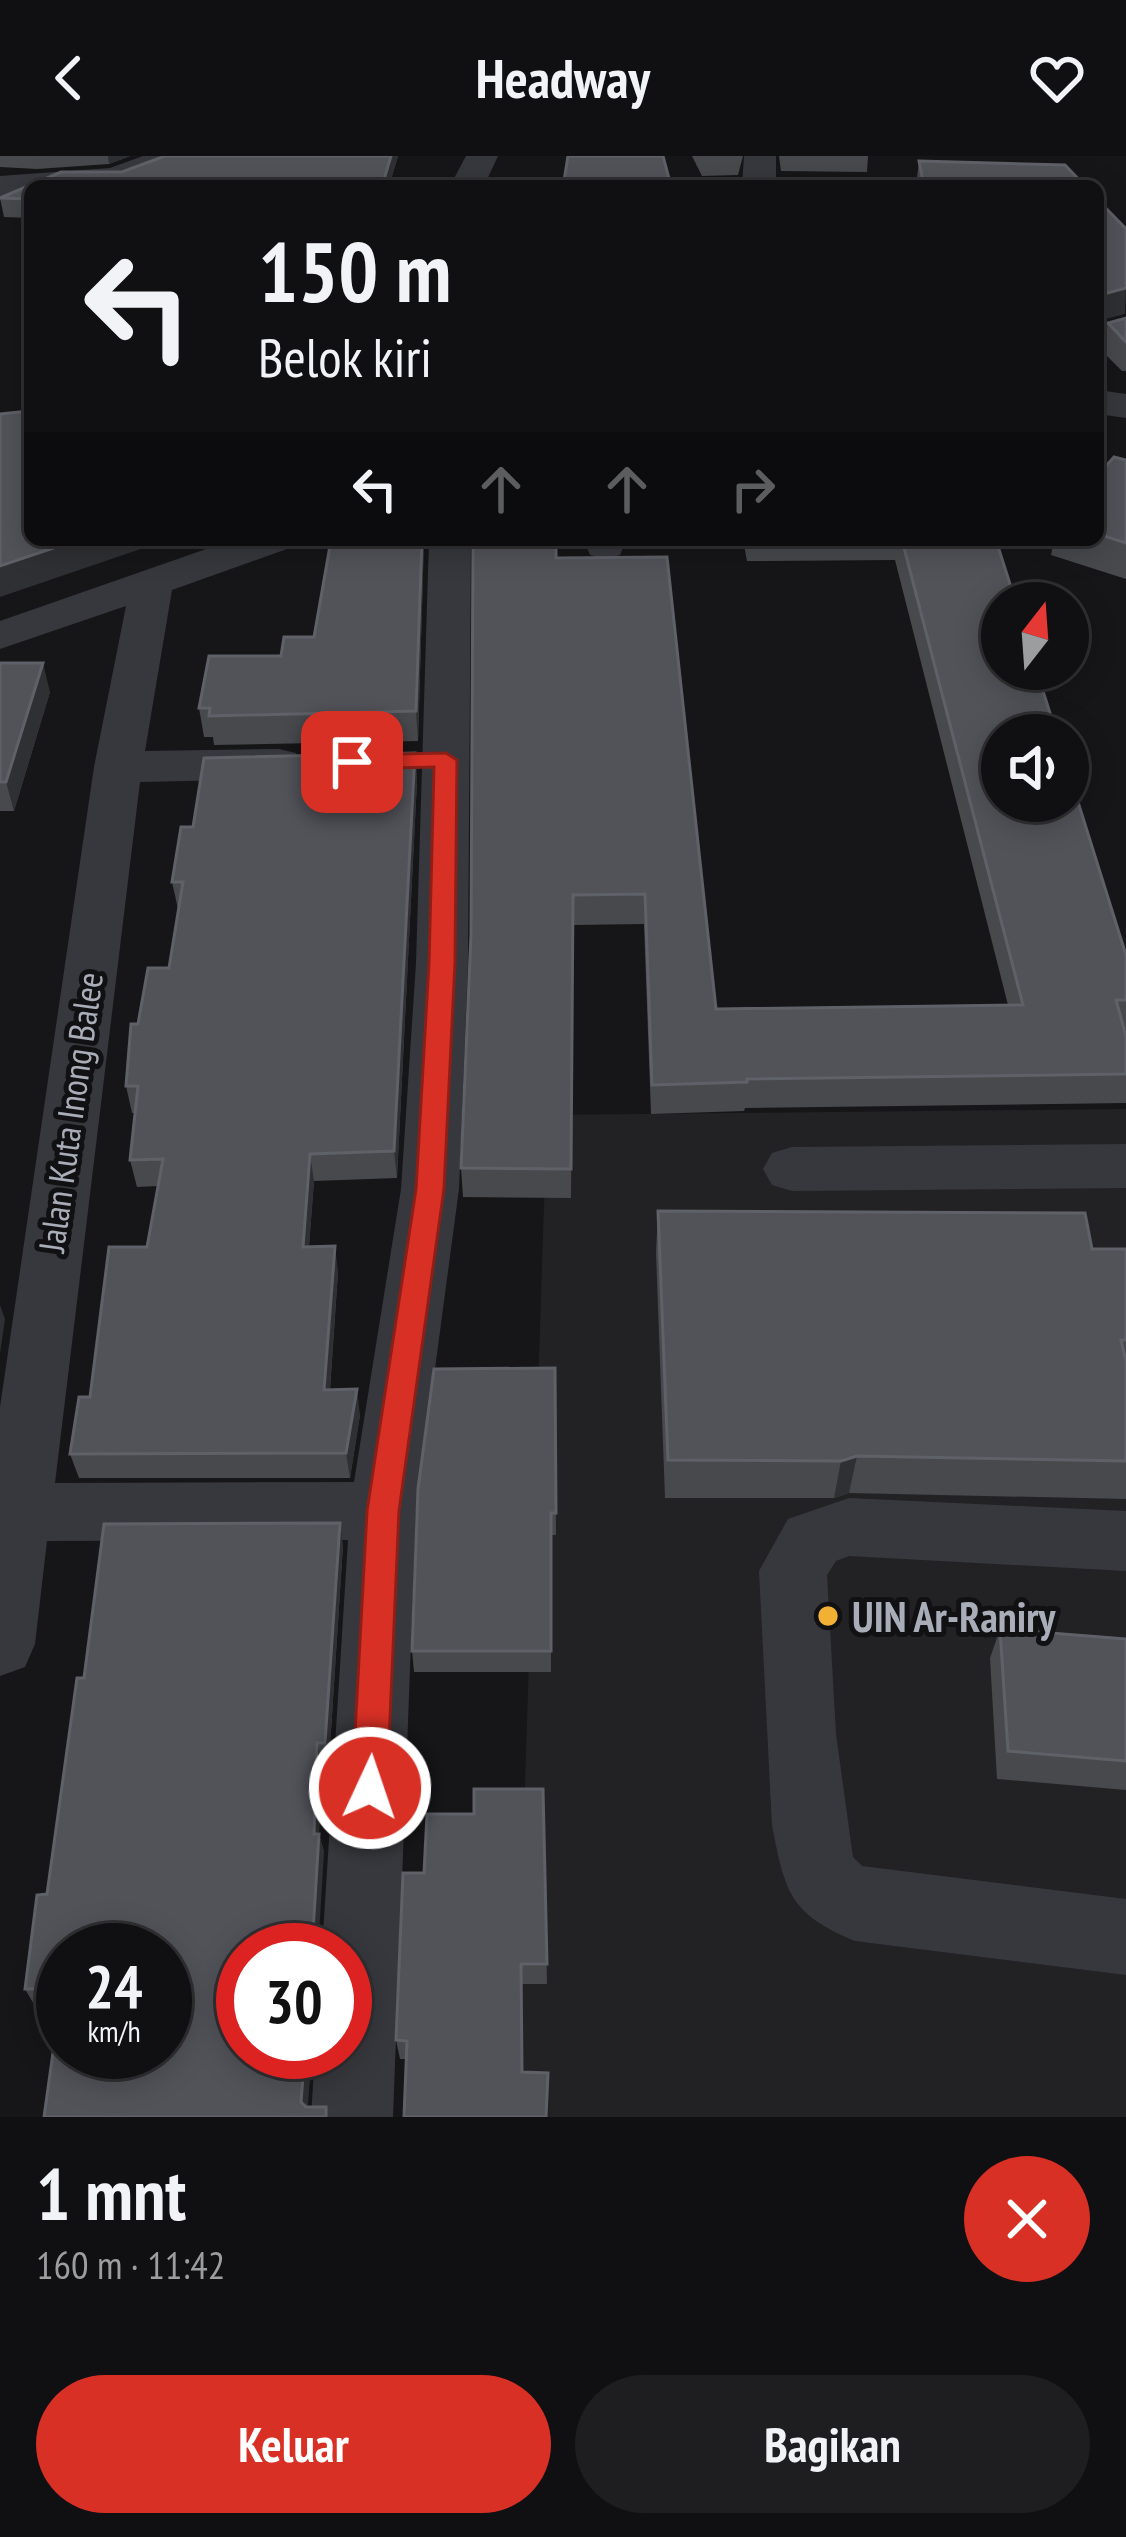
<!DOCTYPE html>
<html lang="id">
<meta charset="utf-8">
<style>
:root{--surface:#101012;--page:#1e1e20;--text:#f1f3f6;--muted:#9c9d9f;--line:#303032;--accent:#d93025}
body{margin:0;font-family:"PT Sans Narrow",sans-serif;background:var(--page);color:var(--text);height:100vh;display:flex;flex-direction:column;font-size:45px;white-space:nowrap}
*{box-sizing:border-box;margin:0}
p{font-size:39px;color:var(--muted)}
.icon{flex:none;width:66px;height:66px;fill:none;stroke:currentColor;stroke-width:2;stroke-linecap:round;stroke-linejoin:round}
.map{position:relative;height:1961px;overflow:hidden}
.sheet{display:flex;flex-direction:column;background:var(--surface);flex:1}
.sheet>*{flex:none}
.hud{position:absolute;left:24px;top:24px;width:1080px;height:366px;border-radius:18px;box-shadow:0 6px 30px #0003,0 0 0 3px var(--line);background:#101012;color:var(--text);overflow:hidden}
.needle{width:78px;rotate:17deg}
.buttons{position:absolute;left:981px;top:426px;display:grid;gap:24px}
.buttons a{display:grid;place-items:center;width:108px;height:108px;border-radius:50%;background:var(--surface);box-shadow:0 6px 30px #0003,0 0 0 3px var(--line);font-size:60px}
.speed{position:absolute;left:36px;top:1767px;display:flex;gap:24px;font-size:60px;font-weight:700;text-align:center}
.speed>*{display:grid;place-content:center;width:156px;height:156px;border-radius:50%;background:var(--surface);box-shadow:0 6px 30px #0003,0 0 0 3px var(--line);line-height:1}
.speed small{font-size:30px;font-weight:400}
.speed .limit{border:18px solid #d22;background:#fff;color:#111}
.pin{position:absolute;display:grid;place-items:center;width:102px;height:102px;color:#fff;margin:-51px;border-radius:24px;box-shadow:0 6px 18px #0006}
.me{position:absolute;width:132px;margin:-66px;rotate:3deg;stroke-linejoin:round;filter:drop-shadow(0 0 9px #0008)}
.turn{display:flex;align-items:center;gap:42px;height:252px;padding:0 36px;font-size:54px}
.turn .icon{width:156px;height:156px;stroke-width:2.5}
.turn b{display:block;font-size:84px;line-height:102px}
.lanes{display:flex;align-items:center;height:114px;padding:0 36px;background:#0003;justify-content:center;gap:60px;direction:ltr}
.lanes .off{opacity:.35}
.round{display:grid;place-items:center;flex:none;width:126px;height:126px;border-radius:63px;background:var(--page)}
.head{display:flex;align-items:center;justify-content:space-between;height:204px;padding:0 36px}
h1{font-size:72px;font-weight:700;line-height:90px}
.cta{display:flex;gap:24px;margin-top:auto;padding:24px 36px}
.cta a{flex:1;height:138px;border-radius:72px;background:var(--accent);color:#fff;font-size:48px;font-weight:700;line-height:138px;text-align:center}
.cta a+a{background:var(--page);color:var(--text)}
header{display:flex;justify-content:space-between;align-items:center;height:156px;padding:0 36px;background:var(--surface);font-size:54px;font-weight:700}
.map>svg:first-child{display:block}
.built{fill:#222225}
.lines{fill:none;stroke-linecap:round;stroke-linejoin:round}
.minor{fill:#37383d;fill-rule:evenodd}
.wall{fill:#47494d}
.shaded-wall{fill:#2f3033}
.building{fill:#525359;stroke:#5f6168;stroke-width:3;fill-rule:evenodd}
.route{fill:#d93025;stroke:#8d1f18;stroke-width:3}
.poi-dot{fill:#f2b134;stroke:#111113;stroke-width:4.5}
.labels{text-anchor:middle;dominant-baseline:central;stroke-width:10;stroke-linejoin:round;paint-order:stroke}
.street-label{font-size:36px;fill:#a8adb8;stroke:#111113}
.near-poi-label{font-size:42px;font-weight:bold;fill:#a8adb8;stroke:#111113;text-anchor:start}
</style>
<header><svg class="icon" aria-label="back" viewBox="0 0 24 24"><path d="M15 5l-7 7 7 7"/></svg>Headway<svg class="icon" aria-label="heart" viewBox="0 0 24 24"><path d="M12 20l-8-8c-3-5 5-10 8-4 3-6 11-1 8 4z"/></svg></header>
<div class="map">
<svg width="1126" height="1961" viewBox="0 0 1126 1961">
<rect width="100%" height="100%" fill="#161618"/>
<path class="built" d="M1126 953V1961H514L547 959Z"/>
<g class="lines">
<path class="minor" d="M143 0H189L185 7 123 30H30V38L0 40V20L110 12Z
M466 0H498L484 30H450Z
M744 0H776V30H742Z
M1126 162V184L1098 191V169Z
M1098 234 1126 238V262L1098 258Z
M232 384H293L287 393 172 434 145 595 279 593 296 597 303 608 296 619 279 623 140 626 55 1327 354 1326 401 1033 416 807 429 384H471L468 807 459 1033 416 1355 393 1961H311L315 1896H345V1794H322L348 1384 47 1385 35 1488 25 1511 0 1520V1251L94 611 126 450 0 493V465Z
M584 384H626L620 399 605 403 590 399Z
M1126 988V1032L792 1035 772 1029 763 1013 772 997 792 991Z
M849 1342 1126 1355V1415L849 1400 836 1405 827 1419 836 1578 853 1701 862 1710 1126 1743V1819L855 1785C790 1758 785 1737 772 1669L759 1415 788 1363Z"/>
</g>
<path class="wall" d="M0 0H130L109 8 37 13 0 11Z
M165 0H398L389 30H30V62L4 61 0 42 61 16H122Z
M568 0 671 30H564Z
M692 0H743L738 19 702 20Z
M779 0H868L867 16 781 15Z
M919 5 1085 30H916Z
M1126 162V215H1122L1102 195 1108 167Z
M1126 304V423L1051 399 1054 384H1098V319Z
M331 384H424L418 585 214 589 213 581H204L199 552 314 481Z
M743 384H996L1126 799V873H1124L1126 880V947L745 952 744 955 651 958 644 768 573 769 571 1042 463 1041 461 1012 471 778 556 402 716 853 1008 849 895 404 747 405Z
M0 507 50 536 14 655H0Z
M415 597 417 625 397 1022 314 1025 309 1090 338 1116 330 1234 360 1259 350 1322H79L70 1298 90 1241 147 1091 158 1030 137 1031 130 1004 135 957H132L126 930 138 868 169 812 178 753 172 726 193 671Z
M658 1055 1092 1093H1126V1343L849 1337 834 1342H665L656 1096Z
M555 1212 556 1379H551V1516H414L412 1495Z
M343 1389 329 1606 322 1607 319 1678 324 1696 243 1794 312 1896 307 1951 330 1961 59 1849 35 1850 25 1833 47 1738 84 1522Z
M1000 1473 1126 1483V1634L997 1623 990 1502Z
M543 1633 547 1828H522V1916L548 1917 547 1961H404L406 1903H400L396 1884 424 1717 474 1658Z"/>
<path class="shaded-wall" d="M108 0H130L109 8Z
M391 0H398L389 30H382Z
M1126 132 1125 158 1098 165 1100 139Z
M77 384H167L0 441V410Z
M422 384H424L418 585 416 555Z
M43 507 50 536 14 655 6 626Z
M415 597 417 625 397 1022 394 995Z
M310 998 314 1025 307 1117 303 1091Z
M335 1090 338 1116 328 1260 324 1234Z
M0 1149 5 1163 0 1197Z
M357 1233 360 1259 350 1322 346 1297Z
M857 1300 849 1337 834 1342 841 1305Z
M340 1367 343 1389 329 1606 325 1587Z
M317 1587 322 1607 318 1693 319 1678 324 1696 318 1794 313 1776 314 1678Z
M305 1896H312L307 1961 301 1946Z"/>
<path class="building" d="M165 0H391L382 30H30V43L0 42 61 16H122Z
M568 0H663L671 30H611L610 23 564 25Z
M919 5 1065 9 1085 30H924Z
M1098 44 1126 73V132L1100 139 1099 158Z
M1126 162V186L1108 167Z
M30 255V384H77L0 410V258Z
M1114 301 1126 304V387L1098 378V319Z
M331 384H422L416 555 209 560 210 552H199L209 500H281L284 481H314Z
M473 384H556V402L667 401 716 853 1023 849 902 384H996L1016 447H1002V513H1036L1057 579H1002V645H1068V614L1126 799V844H1116L1126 880V918L747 923V926L652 929 645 738 573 739 571 1013 461 1012 471 778Z
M0 507H43L6 626H0Z
M415 597 394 995 310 998 303 1091 335 1090 324 1234 357 1233 346 1297 70 1298 79 1241H90L109 1091H147L163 1003 130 1004 138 930H126L131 868H138L148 812H169L183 726H172L181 671H193L204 602Z
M658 1055 1085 1057 1092 1093H1126V1184H1121L1126 1206V1305L857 1300 841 1305 668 1304Z
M555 1212 556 1357H551V1495H412L418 1333 434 1213Z
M340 1367 325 1587H317L314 1678H319L313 1776 317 1781H336V1794H243V1896H305L301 1946 306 1951H326V1961H44L62 1832 25 1833 37 1739 47 1738 77 1522H84L104 1368ZM63 1794H165V1896H63Z
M1000 1473 1126 1483V1605L1008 1595Z
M474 1633H543L547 1808H521L522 1916 548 1917 546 1961H404L407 1885 396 1884 403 1717H424L427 1658H474Z"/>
<path class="route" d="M446 597 457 604 455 807 444 1033 399 1355 387 1632 382 1644 370 1649 357 1644 352 1632 367 1355 416 1033 429 807 434 611 352 613 340 606 352 599Z"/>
<circle class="poi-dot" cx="828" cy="1460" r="12"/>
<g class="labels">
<g class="street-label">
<text transform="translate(70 956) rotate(-82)">Jalan Kuta Inong Balee</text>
</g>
<g class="near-poi-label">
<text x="852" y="1460">UIN Ar-Raniry</text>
</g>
</g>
</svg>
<div class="buttons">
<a><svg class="needle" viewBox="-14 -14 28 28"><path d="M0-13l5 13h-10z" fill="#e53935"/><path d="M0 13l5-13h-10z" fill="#9c9d9f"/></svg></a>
<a><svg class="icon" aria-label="sound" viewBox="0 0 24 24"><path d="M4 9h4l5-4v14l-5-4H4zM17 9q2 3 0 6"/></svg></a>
</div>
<div class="speed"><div>24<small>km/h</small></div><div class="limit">30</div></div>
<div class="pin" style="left:352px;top:606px;background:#d93025"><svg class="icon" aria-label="arrive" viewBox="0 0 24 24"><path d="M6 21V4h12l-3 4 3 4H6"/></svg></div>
<svg class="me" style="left:370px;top:1632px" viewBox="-20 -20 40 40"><circle r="17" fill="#d93025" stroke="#fff" stroke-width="3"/><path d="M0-11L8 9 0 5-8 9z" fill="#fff"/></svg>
<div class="hud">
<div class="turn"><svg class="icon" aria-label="left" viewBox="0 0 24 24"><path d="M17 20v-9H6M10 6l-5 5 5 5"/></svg><div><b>150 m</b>Belok kiri</div></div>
<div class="lanes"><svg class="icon" aria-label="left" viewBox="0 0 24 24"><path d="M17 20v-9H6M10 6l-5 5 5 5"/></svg><svg class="icon off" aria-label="ahead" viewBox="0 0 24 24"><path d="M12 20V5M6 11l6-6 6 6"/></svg><svg class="icon off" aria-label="ahead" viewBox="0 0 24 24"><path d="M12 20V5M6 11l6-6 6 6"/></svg><svg class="icon off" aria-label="right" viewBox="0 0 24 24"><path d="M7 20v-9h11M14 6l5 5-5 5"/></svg></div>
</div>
</div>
<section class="sheet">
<div class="head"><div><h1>1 mnt</h1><p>160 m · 11:42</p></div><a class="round" style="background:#d93025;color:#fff"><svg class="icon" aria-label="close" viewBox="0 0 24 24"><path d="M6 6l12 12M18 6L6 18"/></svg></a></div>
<div class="cta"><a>Keluar</a><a>Bagikan</a></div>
</section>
